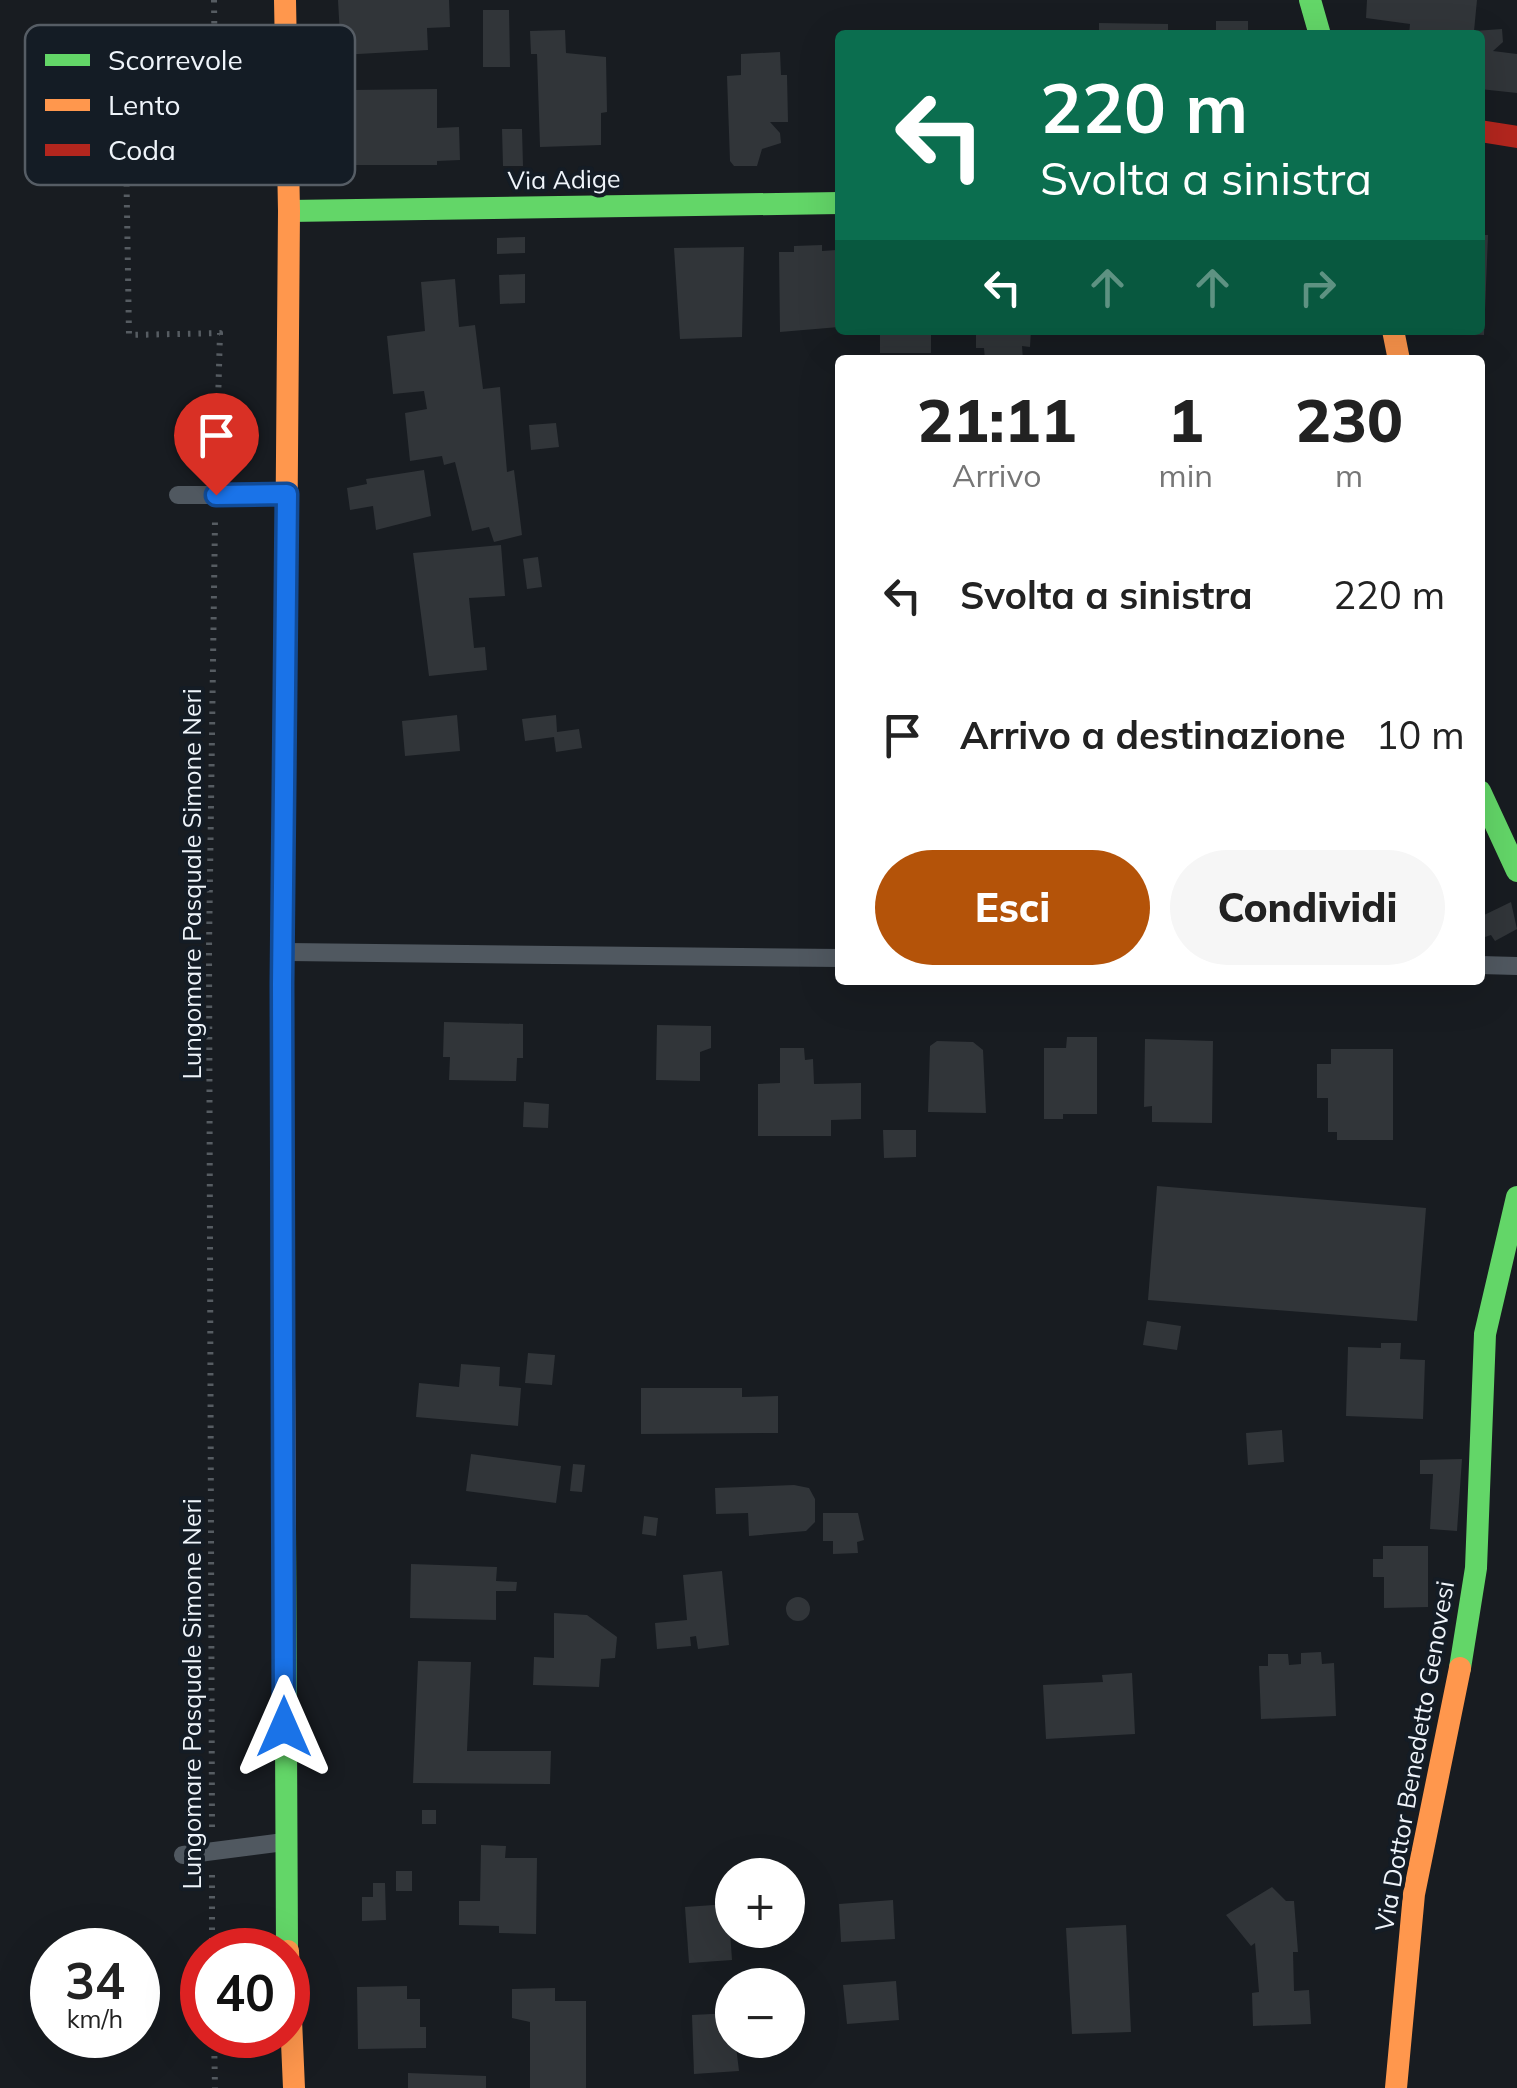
<!DOCTYPE html>
<html lang="it">
<meta charset="utf-8">
<style>
:root{--surface:#fff;--page:#f6f6f6;--text:#222;--muted:#767676;--accent:#b45309}
body{margin:0;font-family:Mulish,sans-serif;background:var(--page);color:var(--text);height:100vh;display:flex;flex-direction:column;font-size:38px;white-space:nowrap}
*{box-sizing:border-box;margin:0}
p{font-size:32px;color:var(--muted)}
.icon{flex:none;width:55px;height:55px;fill:none;stroke:currentColor;stroke-width:2;stroke-linecap:round;stroke-linejoin:round}
.map{position:relative;flex:1;overflow:hidden}
.details{position:absolute;left:835px;top:355px;width:650px;height:630px;display:flex;flex-direction:column;background:var(--surface);border-radius:10px;box-shadow:0 10px 40px #0002}
.details>*{flex:none}
.hud{position:absolute;left:835px;top:30px;width:650px;height:305px;border-radius:10px;box-shadow:0 10px 40px #0002;background:#0b6e4f;color:#fff;overflow:hidden}
.controls{position:absolute;left:715px;top:1858px;display:grid;gap:20px}
.controls a{display:grid;place-items:center;width:90px;height:90px;border-radius:50%;background:var(--surface);box-shadow:0 10px 40px #0002;font-size:50px}
.speed{position:absolute;left:30px;top:1928px;display:flex;gap:20px;font-size:50px;font-weight:700;text-align:center}
.speed>*{display:grid;place-content:center;width:130px;height:130px;border-radius:50%;background:var(--surface);box-shadow:0 10px 40px #0002;line-height:1}
.speed small{font-size:25px;font-weight:400}
.speed .limit{border:15px solid #d22;background:#fff;color:#111}
.pin{position:absolute;display:grid;place-items:center;width:85px;height:85px;color:#fff;margin:-102px -42px;border-radius:50% 50% 50% 0;rotate:-45deg;box-shadow:0 0 10px #0007}
.pin .icon{rotate:45deg}
.me{position:absolute;width:110px;margin:-55px;rotate:0deg;stroke-linejoin:round;filter:drop-shadow(0 0 8px #0008)}
.turn{display:flex;align-items:center;gap:35px;height:210px;padding:0 40px;font-size:45px}
.turn .icon{width:130px;height:130px;stroke-width:2.5}
.turn b{display:block;font-size:70px;line-height:85px}
.lanes{display:flex;align-items:center;height:95px;padding:0 40px;background:#0003;justify-content:center;gap:50px;direction:ltr}
.lanes .off{opacity:.35}
.eta{display:flex;justify-content:space-evenly;align-items:center;height:170px;text-align:center}
.eta b{font-size:60px;font-weight:800;line-height:70px}
.primary-button{display:flex;gap:20px;margin-top:auto;padding:20px 40px}
.primary-button a{flex:1;height:115px;border-radius:60px;background:var(--accent);color:#fff;font-size:40px;font-weight:800;line-height:115px;text-align:center}
.primary-button a+a{background:var(--page);color:var(--text)}
ul{padding:0;list-style:none}
li{display:flex;align-items:center;gap:30px;height:140px;padding:0 40px}
li div{flex:1}
li b{display:block;font-size:38px}
li em{font-style:normal}
.map>svg:first-child{display:block}
.building{fill:#313539}
.lines{fill:none;stroke-linecap:round;stroke-linejoin:round}
.path{stroke:#565c62;stroke-width:6;stroke-dasharray:2.5 8;stroke-linecap:butt}
.lane{stroke:#505860;stroke-width:18}
.fast{stroke:#63d668;stroke-width:22}
.slow{stroke:#ff974d;stroke-width:22}
.jam{stroke:#b3261e;stroke-width:22}
.route-casing{stroke:#114b97;stroke-width:25}
.route{stroke:#1a73e8;stroke-width:18}
.labels{text-anchor:middle;dominant-baseline:central;stroke-width:8;stroke-linejoin:round;paint-order:stroke}
.street-label{font-size:25px;fill:#eff4fa;stroke:#141c25}
.key{fill:#141c25;stroke:#565d65;stroke-width:2.5}
.key-label{font-size:28px;fill:#eff4fa}
</style>
<div class="map">
<svg width="1517" height="2088" viewBox="0 0 1517 2088">
<rect width="100%" height="100%" fill="#181c21"/>
<path class="building" d="M338 0H449L450 27 427 28 428 50 341 55Z
M1367 0H1477L1474 31 1502 29 1503 42 1493 51 1517 54V93L1480 89V35H1409L1410 24 1366 18Z
M483 10H509L510 67H483Z
M1216 21H1248V35H1216Z
M1099 23 1168 24V35H1099Z
M565 30 566 53 606 57 607 112 601 113V145L540 147 537 54H531L530 31Z
M780 52 781 75H787L788 122H770L780 133 781 143 762 149 757 166H734L730 161 727 76 741 75V54Z
M437 89V128L459 127 460 160 437 161V165H352L351 90Z
M502 129H522L523 166H503Z
M1480 235H1488L1484 335 1459 334V330H1480Z
M525 237V253L497 254V238Z
M822 245V251L837 250 839 327 780 332 779 252H794V246Z
M744 247 742 337 680 339 674 248Z
M525 274V303L500 304 499 275Z
M455 279 459 327 475 325 483 389 500 387 507 472 514 470 522 535 494 542 489 527 472 531 455 462 444 465 442 456 410 461 405 413 427 409 424 391 393 394 387 336 425 331 421 282Z
M880 330H931V353H880Z
M1031 330 1030 347 1022 346 1023 360H985L984 348H976V331Z
M556 423 559 447 531 450 529 425Z
M424 470 431 516 376 530 373 506 350 510 347 488 367 484 366 479Z
M501 545 505 596 469 598 474 648 485 647 487 670 429 676 413 553Z
M538 557 542 587 527 589 523 559Z
M457 715 460 751 405 756 402 721Z
M556 715 557 732 579 729 582 748 556 752 554 737 525 741 522 719Z
M1511 902 1517 929 1495 941 1491 935 1485 937 1480 917Z
M444 1022 523 1024V1058H517L516 1081 449 1080 450 1057H443Z
M657 1025 711 1026V1048L700 1052V1081L656 1080Z
M1067 1037H1097V1114H1063V1119H1044V1048H1066Z
M1145 1039 1213 1041 1212 1123 1152 1122V1106L1144 1107Z
M937 1041 973 1042 983 1050 986 1113 928 1112 930 1046Z
M780 1048H804L805 1060 813 1059 814 1084 861 1083V1119L831 1120V1136H758V1084L780 1083Z
M1331 1049H1393V1140H1337V1132H1328V1098H1317V1064H1331Z
M524 1102 549 1104 548 1128 523 1127Z
M883 1130H916V1157L884 1158Z
M1157 1186 1426 1208 1417 1321 1148 1300Z
M1147 1321 1181 1326 1177 1350 1143 1345Z
M1381 1343H1401L1400 1359 1425 1360 1423 1419 1346 1416 1348 1347 1381 1348Z
M528 1353 555 1355 552 1385 525 1383Z
M461 1364 500 1367 499 1386 521 1388 518 1426 416 1417 419 1383 459 1387Z
M641 1388H742V1397L778 1396V1433L641 1434Z
M1282 1430 1284 1462 1248 1465 1246 1433Z
M471 1454 561 1466 556 1503 466 1491Z
M1462 1459 1457 1531 1430 1529 1433 1474H1420V1460Z
M573 1464 585 1465 582 1492 570 1491Z
M794 1485 809 1488 815 1499V1522L806 1531 749 1536 748 1513 716 1514 715 1488Z
M823 1513H858L864 1540 857 1542 858 1553 833 1554V1541H823Z
M644 1516 658 1518 656 1536 642 1534Z
M1383 1546H1428V1607L1384 1608V1577H1373V1559H1383Z
M411 1564 497 1567 496 1581 517 1582 516 1591H496V1620L410 1618Z
M722 1571 729 1645 698 1649 696 1636 690 1637 691 1646 657 1649 655 1623 687 1620 683 1575Z
M786 1609a12 12 0 1 1 24 0a12 12 0 1 1-24 0Z
M554 1613 587 1615 617 1637 615 1658 601 1659 599 1687 533 1685 534 1657 554 1658Z
M1321 1652 1322 1664 1334 1663 1336 1716 1261 1719 1259 1666H1268V1654H1288L1289 1665 1301 1664V1653Z
M418 1661 471 1662 467 1751H551L550 1784 413 1783Z
M1132 1673 1135 1734 1046 1739 1043 1685 1103 1682 1102 1675Z
M422 1810H436V1824H422Z
M481 1845 506 1846 505 1858H537L536 1934 499 1933V1926L459 1925V1901H480Z
M396 1871H412V1891H396Z
M373 1883H385L386 1920 362 1921V1897H373Z
M1272 1887 1286 1901H1294L1298 1952H1293L1294 1991 1309 1990 1311 2024 1253 2026 1252 1993 1259 1992 1255 1943 1251 1946 1226 1915Z
M893 1900 895 1939 841 1942 839 1904Z
M728 1904 732 1960 689 1963 685 1907Z
M1126 1925 1131 2032 1072 2034 1066 1928Z
M896 1981 899 2020 847 2024 843 1985Z
M407 1986V1999H420V2027H426V2048L358 2049 357 1987Z
M555 1988V2001H586V2088H530V2022L512 2018V1989Z
M732 2013 739 2071 694 2074 692 2015Z
M408 2073 486 2076V2088H408Z"/>
<g class="lines">
<path class="path" d="M214 0 215 87 125 88 129 335 220 333 216 472
M212 1827 209 949 215 520
M212 1875V1950
M214 2035 215 2088"/>
<path class="lane" d="M178 495H281
M287 952 840 958
M1480 965 1517 966
M183 1855 284 1842"/>
<path class="fast" d="M1310 0 1320 35
M289 211 840 203
M1480 791 1517 871
M282 1043 286 579
M285 1527 287 1950
M1460 1668 1476 1568 1485 1334 1517 1197"/>
<path class="slow" d="M285 0 289 211 286 579
M1393 330 1399 360
M282 1043 285 1527
M288 1951 294 2088
M1396 2088 1414 1894 1460 1668"/>
<path class="jam" d="M1480 131 1517 137"/>
</g>
<g class="lines">
<g class="route-casing">
<path id="route" d="M216 495 287 494 282 984 284 1727"/>
</g>
<use href="#route" class="route"/>
</g>
<g class="labels">
<g class="street-label">
<text transform="translate(564 179) rotate(-1)">Via Adige</text>
<text transform="translate(191 884) rotate(-90)">Lungomare Pasquale Simone Neri</text>
<text transform="translate(191 1694) rotate(-90)">Lungomare Pasquale Simone Neri</text>
<text transform="translate(1414 1756) rotate(-80)">Via Dottor Benedetto Genovesi</text>
</g>
</g>
<rect x="25" y="25" width="330" height="160" rx="15" class="key"/>
<rect x="45" y="54" width="45" height="12" fill="#63d668"/>
<rect x="45" y="99" width="45" height="12" fill="#ff974d"/>
<rect x="45" y="144" width="45" height="12" fill="#b3261e"/>
<g class="key-label">
<text x="108" y="70">Scorrevole</text>
<text x="108" y="115">Lento</text>
<text x="108" y="160">Coda</text>
</g>
</svg>
<div class="controls">
<a>+</a>
<a>−</a>
</div>
<div class="speed"><div>34<small>km/h</small></div><div class="limit">40</div></div>
<div class="pin" style="left:216px;top:495px;background:#d93025"><svg class="icon" aria-label="arrive" viewBox="0 0 24 24"><path d="M6 21V4h12l-3 4 3 4H6"/></svg></div>
<svg class="me" style="left:284px;top:1727px" viewBox="-20 -20 40 40"><path d="M0-17L14 15 0 8-14 15z" fill="#1a73e8" stroke="#fff" stroke-width="4"/></svg>
<div class="hud">
<div class="turn"><svg class="icon" aria-label="left" viewBox="0 0 24 24"><path d="M17 20v-9H6M10 6l-5 5 5 5"/></svg><div><b>220 m</b>Svolta a sinistra</div></div>
<div class="lanes"><svg class="icon" aria-label="left" viewBox="0 0 24 24"><path d="M17 20v-9H6M10 6l-5 5 5 5"/></svg><svg class="icon off" aria-label="ahead" viewBox="0 0 24 24"><path d="M12 20V5M6 11l6-6 6 6"/></svg><svg class="icon off" aria-label="ahead" viewBox="0 0 24 24"><path d="M12 20V5M6 11l6-6 6 6"/></svg><svg class="icon off" aria-label="right" viewBox="0 0 24 24"><path d="M7 20v-9h11M14 6l5 5-5 5"/></svg></div>
</div>
<section class="details">
<div class="eta">
<div><b>21:11</b><p>Arrivo</p></div>
<div><b>1</b><p>min</p></div>
<div><b>230</b><p>m</p></div>
</div>
<ul>
<li><svg class="icon" aria-label="left" viewBox="0 0 24 24"><path d="M17 20v-9H6M10 6l-5 5 5 5"/></svg><div><b>Svolta a sinistra</b></div><em>220 m</em></li>
<li><svg class="icon" aria-label="arrive" viewBox="0 0 24 24"><path d="M6 21V4h12l-3 4 3 4H6"/></svg><div><b>Arrivo a destinazione</b></div><em>10 m</em></li>
</ul>
<div class="primary-button"><a>Esci</a><a>Condividi</a></div>
</section>
</div>
